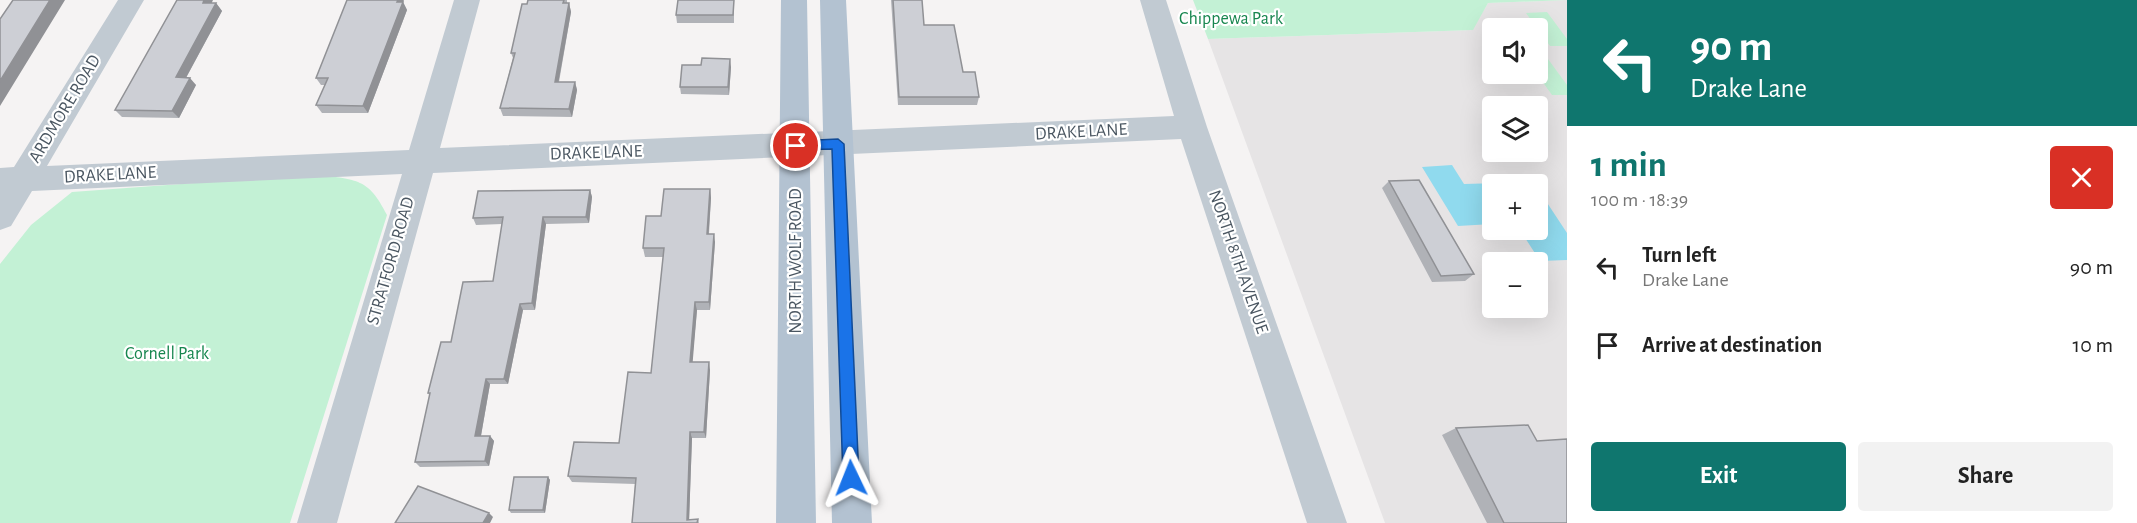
<!DOCTYPE html>
<meta charset="utf-8">
<style>
:root{--surface:#fff;--page:#f2f2f2;--text:#222;--muted:#767676;--accent:#0f766e}
body{margin:0;font-family:"Alegreya Sans",sans-serif;background:var(--page);color:var(--text);height:100vh;display:flex;flex-direction:column;font-size:22px;white-space:nowrap}
*{box-sizing:border-box;margin:0}
p{font-size:20px;color:var(--muted)}
.icon{flex:none;width:33px;height:33px;fill:none;stroke:currentColor;stroke-width:2;stroke-linecap:round;stroke-linejoin:round}
.map{position:relative;flex:1;overflow:hidden}
.details{display:flex;flex-direction:column;background:var(--surface);width:570px}
.details>*{flex:none}
.banner{background:#0f766e;color:#fff;overflow:hidden}
.buttons{position:absolute;left:1482px;top:18px;display:grid;gap:12px}
.buttons a{display:grid;place-items:center;width:66px;height:66px;border-radius:6px;background:var(--surface);box-shadow:0 6px 24px #0002;font-size:30px}
.pin{position:absolute;display:grid;place-items:center;width:51px;height:51px;color:#fff;margin:-26px;border:3px solid #fff;border-radius:50%;box-shadow:0 2px 6px #0007}
.me{position:absolute;width:66px;margin:-33px;rotate:358deg;stroke-linejoin:round;filter:drop-shadow(0 0 4px #0008)}
.turn{display:flex;align-items:center;gap:21px;height:126px;padding:0 24px;font-size:27px}
.turn .icon{width:78px;height:78px;stroke-width:2.5}
.turn b{display:block;font-size:42px;line-height:51px}
.round{display:grid;place-items:center;flex:none;width:63px;height:63px;border-radius:6px;background:var(--page)}
.overview{display:flex;align-items:center;justify-content:space-between;height:102px;padding:0 24px}
h1{font-size:36px;font-weight:700;line-height:45px;color:var(--accent)}
.cta{display:flex;gap:12px;margin-top:auto;padding:12px 24px}
.cta a{flex:1;height:69px;border-radius:6px;background:var(--accent);color:#fff;font-size:24px;font-weight:700;line-height:69px;text-align:center}
.cta a+a{background:var(--page);color:var(--text)}
ul{padding:0;list-style:none}
li{display:flex;align-items:center;gap:18px;height:78px;padding:0 24px}
li div{flex:1}
li b{display:block;font-size:22px}
li em{font-style:normal}
main{display:flex;flex:1;min-height:0}
.map>svg:first-child{display:block}
.education{fill:#e6e4e5;fill-rule:evenodd}
.green{fill:#c3f1d5}
.water{fill:#90daee}
.lines{fill:none;stroke-linecap:round;stroke-linejoin:round}
.minor{fill:#c1cad2;fill-rule:evenodd}
.major{fill:#b3c2d1;fill-rule:evenodd}
.wall{fill:#b0b2b7}
.shaded-wall{fill:#909195}
.building{fill:#cdcfd5;stroke:#909195;stroke-width:1.5}
.route{fill:#1a73e8;stroke:#114b97;stroke-width:1.5}
.labels{text-anchor:middle;dominant-baseline:central;stroke-width:4.5;stroke-linejoin:round;paint-order:stroke}
.park-label{font-size:18px;fill:#17864f;stroke:#fff}
.street-label{font-size:18px;fill:#4a5661;stroke:#fff}
</style>
<main>
<div class="map">
<svg width="1567" height="523" viewBox="0 0 1567 523">
<rect width="100%" height="100%" fill="#f5f3f3"/>
<path class="education" d="M1567 0V523H1385L1208 39 1472 30 1488 3ZM1492 28H1538V74H1492ZM1492 106H1538V152H1492ZM1492 184H1538V230H1492ZM1492 262H1538V308H1492Z"/>
<path class="green" d="M1193 0H1567L1488 3 1473 30 1208 39Z
M1547 12 1567 39V46H1550L1526 13Z
M1538 59H1548L1567 85V95H1552L1537 74Z
M318 174C357 181 368 177 387 215L290 523H0V264L31 225 72 192Z"/>
<path class="water" d="M1452 165 1464 184 1533 182 1535 184H1492V224L1458 226 1422 167Z
M1538 189 1567 233V260L1540 261 1520 230H1538Z"/>
<g class="lines">
<path class="minor" d="M118 0H144L47 166 409 150 454 0H480L440 148 1174 116 1140 0H1166L1207 127 1347 523H1307L1181 139 433 173 337 523H297L402 174 32 191 11 226 0 230V168L14 167Z"/>
<path class="major" d="M781 0H807L816 523H776Z
M820 0H846L872 523H832Z"/>
</g>
<path class="wall" d="M528 0H567V3H569L571 12 559 82H575L577 90 572 117 503 116 500 108 513 58 511 53Z
M678 0H734V23H677L676 15Z
M891 0H922L924 25 963 72 979 97 977 105H898Z
M403 2 407 10 368 113H322L316 105 325 85H321L316 78Z
M212 3H216L222 11 186 78 196 85 179 118 122 117 115 110Z
M701 65 731 67 729 95 681 94 680 87Z
M1389 181 1474 274 1465 281 1432 282 1382 188Z
M710 189 711 198 709 234 715 242 710 310H697L692 362 710 370 706 438H692L689 520 698 519 699 523H632L635 484 572 482 568 476 619 443 651 373 663 257H645L643 248Z
M590 190 592 197 589 223 546 224 535 310H523L508 384H490L481 436H490L494 441 489 466 420 467 415 462 430 396 428 393 451 342 493 281 502 224 476 225 473 218Z
M1456 428 1567 523H1487L1442 435Z
M548 477 550 480 545 513H511L509 510Z"/>
<path class="shaded-wall" d="M50 0H65L0 106V81Z
M204 0H213L208 11 203 3Z
M398 0H404L403 2 407 10 368 113 363 106Z
M216 3 222 11 182 85 176 77Z
M569 3 571 12 557 90 555 82Z
M730 59 731 67 729 95 728 87Z
M190 78 196 85 179 118 172 111Z
M575 82 577 90 572 117 569 109Z
M710 189 711 198 708 242 707 234Z
M590 190 592 197 589 223 586 217Z
M543 217 546 224 535 310 532 303Z
M714 234 715 242 710 310 709 302Z
M695 302 697 310 692 370 690 362Z
M520 304 523 310 508 384 504 379Z
M709 362 710 370 706 438 704 432Z
M486 379 490 384 480 441 475 436Z
M690 432 692 438 689 523 687 520Z
M490 436 494 441 489 466 485 461Z
M548 477 550 480 545 513 543 510Z
M489 513 493 517 490 523H483Z"/>
<path class="building" d="M13 0H50L0 81V19Z
M177 0H204L203 3H216L176 77 190 78 172 111 115 110Z
M347 0H398L397 2H403L363 106 316 105 328 78H316Z
M528 0H564L563 3H569L555 82H575L569 109 500 108 515 53H511L522 4H527Z
M678 0H734L733 15H676Z
M893 0H922L924 25H954L963 72H975L979 97H899Z
M702 58 730 59 728 87H680L682 65H701Z
M1419 180 1474 274 1441 276 1389 181Z
M664 189H710L707 234H714L709 302H695L690 362H709L704 432H690L687 520 698 519 697 523H632L636 478 568 476 574 442 619 443 628 372 651 373 664 248H643L646 216H661Z
M590 190 586 217H543L532 303 520 304 504 379H486L475 436H490L485 461 415 462 430 393H428L441 342H451L463 282 493 281 503 217 473 218 478 191Z
M1528 425 1537 441 1567 439V523H1504L1456 428Z
M514 477H548L543 510H509Z
M418 486 489 513 483 523H395Z"/>
<path class="route" d="M838 139 844 144 859 478 856 483 851 486 845 483 843 478 832 149 796 150 790 146 796 141Z"/>
<g class="labels">
<g class="park-label">
<text x="1231" y="19">Chippewa Park</text>
<text x="167" y="354">Cornell Park</text>
</g>
<g class="street-label">
<text transform="translate(65 109) rotate(-59)">ARDMORE ROAD</text>
<text transform="translate(1081 132) rotate(-3)">DRAKE LANE</text>
<text transform="translate(596 153) rotate(-2)">DRAKE LANE</text>
<text transform="translate(110 175) rotate(-3)">DRAKE LANE</text>
<text transform="translate(391 261) rotate(-74)">STRATFORD ROAD</text>
<text transform="translate(796 261) rotate(-90)">NORTH WOLF ROAD</text>
<text transform="translate(1238 262) rotate(71)">NORTH 8TH AVENUE</text>
</g>
</g>
</svg>
<div class="buttons">
<a><svg class="icon" aria-label="sound" viewBox="0 0 24 24"><path d="M4 9h4l5-4v14l-5-4H4zM17 9q2 3 0 6"/></svg></a>
<a><svg class="icon" aria-label="layers" viewBox="0 0 24 24"><path d="M12 4l9 5-9 5-9-5zM3 14l9 5 9-5"/></svg></a>
<a>+</a>
<a>−</a>
</div>
<div class="pin" style="left:796px;top:146px;background:#d93025"><svg class="icon" aria-label="arrive" viewBox="0 0 24 24"><path d="M6 21V4h12l-3 4 3 4H6"/></svg></div>
<svg class="me" style="left:851px;top:478px" viewBox="-20 -20 40 40"><path d="M0-17L14 15 0 8-14 15z" fill="#1a73e8" stroke="#fff" stroke-width="4"/></svg>
</div>
<section class="details">
<div class="banner">
<div class="turn"><svg class="icon" aria-label="left" viewBox="0 0 24 24"><path d="M17 20v-9H6M10 6l-5 5 5 5"/></svg><div><b>90 m</b>Drake Lane</div></div>
</div>
<div class="overview"><div><h1>1 min</h1><p>100 m · 18:39</p></div><a class="round" style="background:#d93025;color:#fff"><svg class="icon" aria-label="close" viewBox="0 0 24 24"><path d="M6 6l12 12M18 6L6 18"/></svg></a></div>
<ul>
<li><svg class="icon" aria-label="left" viewBox="0 0 24 24"><path d="M17 20v-9H6M10 6l-5 5 5 5"/></svg><div><b>Turn left</b><p>Drake Lane</p></div><em>90 m</em></li>
<li><svg class="icon" aria-label="arrive" viewBox="0 0 24 24"><path d="M6 21V4h12l-3 4 3 4H6"/></svg><div><b>Arrive at destination</b></div><em>10 m</em></li>
</ul>
<div class="cta"><a>Exit</a><a>Share</a></div>
</section>
</main>
